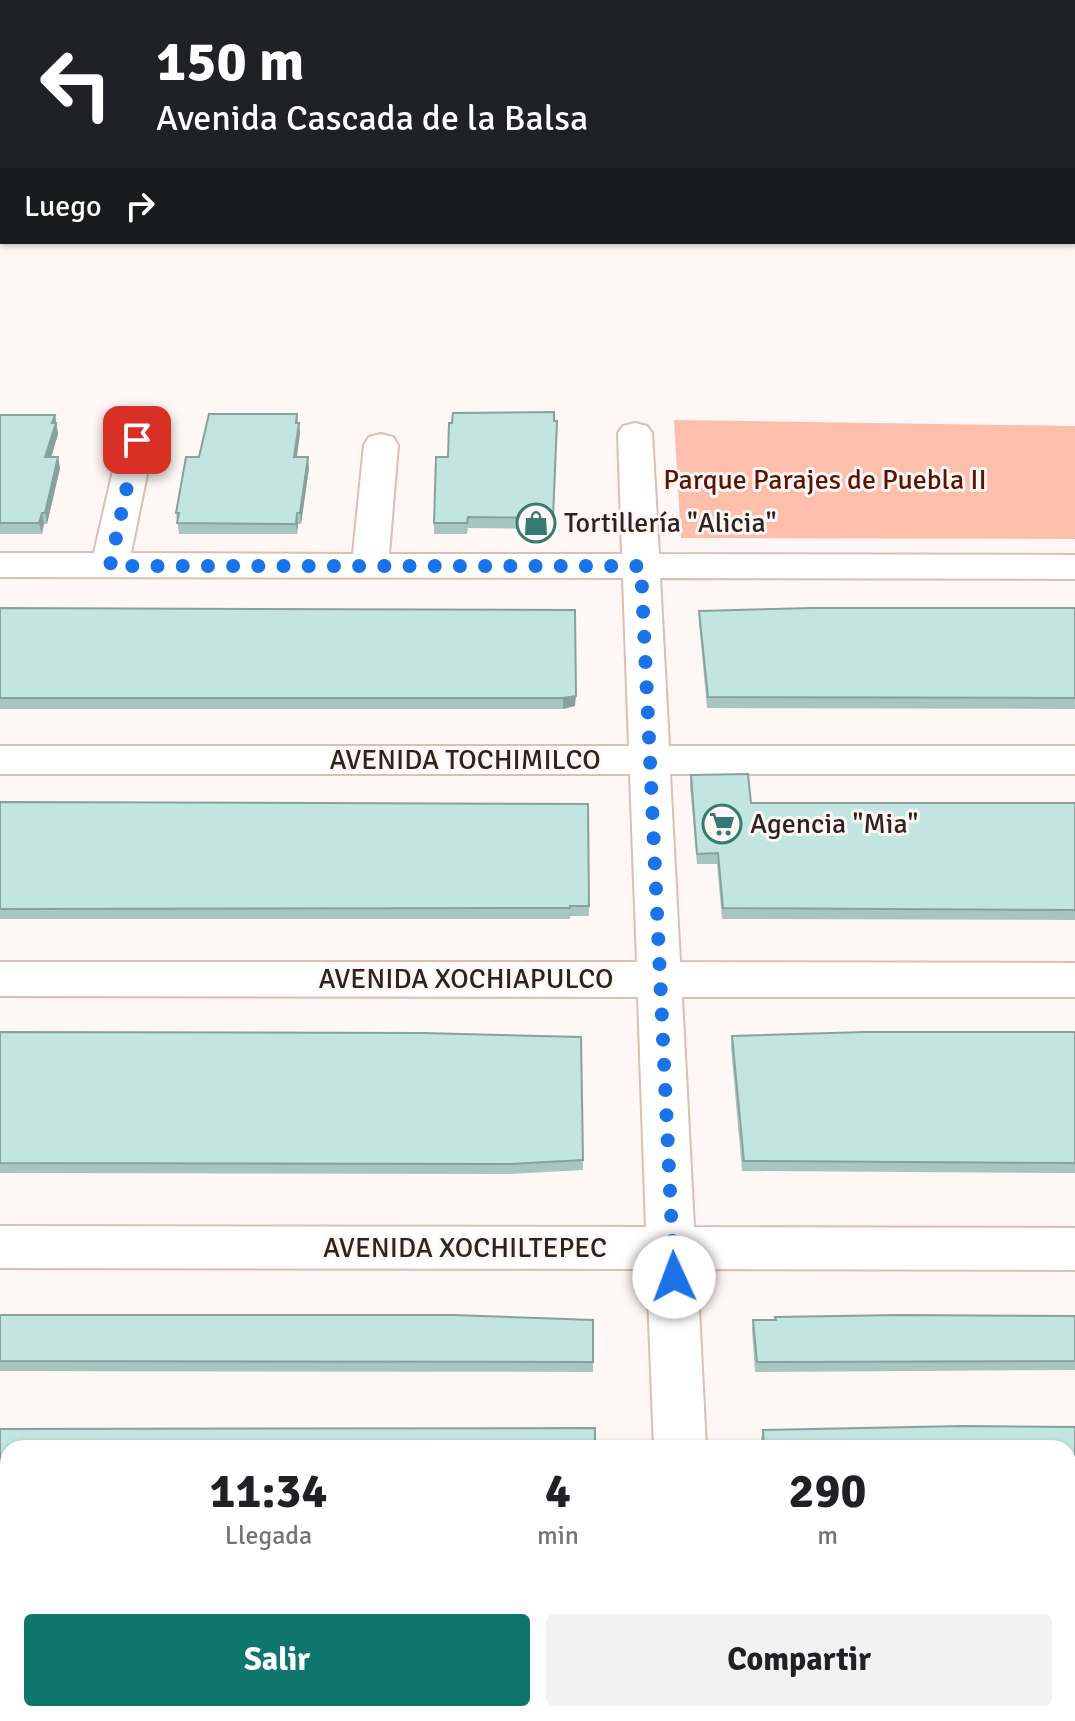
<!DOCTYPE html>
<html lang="es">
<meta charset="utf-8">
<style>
:root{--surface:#fff;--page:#f2f2f2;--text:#202124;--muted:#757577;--accent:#0f766e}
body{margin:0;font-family:Signika,sans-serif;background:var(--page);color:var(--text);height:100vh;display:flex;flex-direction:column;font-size:30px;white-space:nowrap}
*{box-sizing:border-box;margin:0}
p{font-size:26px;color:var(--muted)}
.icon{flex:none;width:44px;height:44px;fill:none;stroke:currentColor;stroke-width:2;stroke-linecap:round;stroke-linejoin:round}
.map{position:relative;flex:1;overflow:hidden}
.sheet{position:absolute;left:0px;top:1440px;width:1076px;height:282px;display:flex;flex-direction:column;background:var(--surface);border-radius:24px 24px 0 0;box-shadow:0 2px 6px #0004}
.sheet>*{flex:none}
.hud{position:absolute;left:0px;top:0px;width:1076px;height:244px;box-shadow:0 2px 6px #0004;background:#202124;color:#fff;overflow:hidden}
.pin{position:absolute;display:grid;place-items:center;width:68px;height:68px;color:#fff;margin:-34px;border-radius:16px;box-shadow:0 4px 12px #0006}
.me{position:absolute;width:88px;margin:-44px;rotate:358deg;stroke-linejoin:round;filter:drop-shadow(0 0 6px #0008)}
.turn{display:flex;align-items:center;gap:28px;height:168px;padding:0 24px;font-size:36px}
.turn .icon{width:104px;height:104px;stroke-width:2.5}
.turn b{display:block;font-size:56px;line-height:68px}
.then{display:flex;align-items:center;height:76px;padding:0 24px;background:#0003;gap:16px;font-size:30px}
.eta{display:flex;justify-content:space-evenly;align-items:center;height:136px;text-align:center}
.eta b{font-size:48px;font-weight:700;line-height:56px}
.action{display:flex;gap:16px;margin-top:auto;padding:16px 24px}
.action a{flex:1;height:92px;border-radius:8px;background:var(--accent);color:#fff;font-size:32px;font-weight:700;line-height:92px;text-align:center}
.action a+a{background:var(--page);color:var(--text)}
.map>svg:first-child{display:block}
.green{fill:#febeac}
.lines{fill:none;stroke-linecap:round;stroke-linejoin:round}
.minor-casing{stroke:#ddbdb4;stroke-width:4}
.minor{fill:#fff;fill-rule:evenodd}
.wall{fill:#a7c6c0}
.shaded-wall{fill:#88a19c}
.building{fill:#c2e6df;stroke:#88a19c;stroke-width:2}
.route{stroke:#1a73e8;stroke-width:14;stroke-dasharray:0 25.2}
.labels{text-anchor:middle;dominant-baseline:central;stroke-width:6;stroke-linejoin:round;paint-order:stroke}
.park-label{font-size:28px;fill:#5a1400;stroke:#fef7f5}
.poi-label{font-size:28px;fill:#2e221e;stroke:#fef7f5;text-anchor:start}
.street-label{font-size:28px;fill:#2e221e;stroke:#fef7f5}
</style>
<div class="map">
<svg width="1075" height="1721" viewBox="0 0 1075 1721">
<rect width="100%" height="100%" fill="#fef7f5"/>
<path class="green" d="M674 420 1075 426V539L681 538Z"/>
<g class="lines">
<g class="minor-casing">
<path id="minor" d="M635 423 647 426 652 433 659 554 1075 555V579L660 578 669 746H1075V774H670L680 962 1075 963V997H682L694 1227 1075 1228V1270L697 1269 706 1448H654L647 1269 0 1268V1226L646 1227 638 997 0 996V962H637L630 774H0V746H629L623 578 0 577V553H94L120 440 125 433 137 429 149 433 154 440 131 553 353 554 364 445 369 437 381 434 393 437 398 445 389 554H622L618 433 623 426Z
M0 1553H8V1605H0Z
M1068 1554H1075V1608H1068Z
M662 1714H720L721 1721H663Z"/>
</g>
<use href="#minor" class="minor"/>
</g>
<path class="wall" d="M554 412 553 529 468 528 467 534H434V523L448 457Z
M297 414 300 433 297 457 309 468 301 524H298L297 534H179L176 513 199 457Z
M0 415H55L58 434 51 457 60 468 47 524H44L42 534H0Z
M0 608 575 610V706L563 709H0Z
M1075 608V709L707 708 699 622V611Z
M691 775 751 803H1075V920L722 919 717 864H697L690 785Z
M0 802 589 906V916H570V919H0Z
M0 1032 581 1037 583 1170 510 1174 0 1173Z
M1075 1032V1173L742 1171 731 1047 732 1036Z
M0 1315 593 1362V1372L0 1371Z
M1075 1316V1370L755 1372 752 1330 753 1320Z
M1075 1427V1487H1068V1448H762L761 1439 763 1430Z
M0 1429 8 1448V1487H0Z"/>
<path class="shaded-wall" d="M55 415 58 434 48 468 45 457Z
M299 423 300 433 295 468 294 457Z
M58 457 60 468 47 524 45 513Z
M308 457 309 468 301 524 300 513Z
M42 513 44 524 42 534 39 523Z
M297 513 298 524 297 534 296 524Z
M576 696 575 706 563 709V698Z"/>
<path class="building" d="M554 412V421H557L553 518 468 517 467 523H434L436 457H448L449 423H452L453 413Z
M209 414H297L296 423H299L294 457H308L300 513H297L296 524 177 523 179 513H176L186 457H199Z
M0 415H55L52 423H56L45 457H58L45 513H42L39 523H0Z
M0 608 575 610 576 696 563 698H0Z
M811 608H1075V698L708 697 699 611Z
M748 774 751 803H1075V910L723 908 718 853 697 854 691 775Z
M0 802 588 804 589 906H570V908L0 909Z
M0 1032 423 1033 581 1037 583 1160 510 1164 0 1163Z
M865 1032H1075V1163L744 1161 732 1036Z
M0 1315H453L593 1320V1362L0 1361Z
M901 1315 1075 1316V1361L757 1362 753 1320H776L775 1317Z
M963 1426 1075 1427V1478H1068V1448H764L763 1430Z
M595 1428V1448H8V1478H0V1429Z
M0 1670H8V1714H622V1721H0Z
M1068 1671H1075V1721H783V1714H1068Z"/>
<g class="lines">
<path class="route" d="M137 440 110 566H641L674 1277"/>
</g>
<defs>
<g id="shop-ring" transform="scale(2)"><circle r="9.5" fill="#fef7f5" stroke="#357b71" stroke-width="1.5"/><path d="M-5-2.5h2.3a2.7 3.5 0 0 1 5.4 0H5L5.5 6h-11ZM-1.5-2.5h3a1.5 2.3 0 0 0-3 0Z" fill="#357b71"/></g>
<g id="supermarket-ring" transform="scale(2)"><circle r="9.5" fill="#fef7f5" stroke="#357b71" stroke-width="1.5"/><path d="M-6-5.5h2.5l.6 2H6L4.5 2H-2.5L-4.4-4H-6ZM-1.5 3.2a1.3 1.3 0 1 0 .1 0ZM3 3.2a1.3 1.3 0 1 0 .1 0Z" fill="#357b71"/></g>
</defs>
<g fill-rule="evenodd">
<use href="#shop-ring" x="536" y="523"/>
<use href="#supermarket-ring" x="722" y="824"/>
</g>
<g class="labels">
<g class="park-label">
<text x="825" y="480">Parque Parajes de Puebla II</text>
</g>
<g class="poi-label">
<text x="564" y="523">Tortillería "Alicia"</text>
<text x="750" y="824">Agencia "Mia"</text>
</g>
<g class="street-label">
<text x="465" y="760">AVENIDA TOCHIMILCO</text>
<text x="466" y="979">AVENIDA XOCHIAPULCO</text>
<text x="465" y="1248">AVENIDA XOCHILTEPEC</text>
</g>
</g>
</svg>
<div class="pin" style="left:137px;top:440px;background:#d93025"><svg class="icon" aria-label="arrive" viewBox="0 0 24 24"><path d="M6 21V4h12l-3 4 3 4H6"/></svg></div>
<svg class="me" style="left:674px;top:1277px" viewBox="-20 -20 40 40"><circle r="19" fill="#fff"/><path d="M0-13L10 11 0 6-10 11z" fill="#1a73e8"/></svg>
<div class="hud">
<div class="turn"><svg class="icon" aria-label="left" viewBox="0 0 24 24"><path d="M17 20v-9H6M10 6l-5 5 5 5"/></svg><div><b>150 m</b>Avenida Cascada de la Balsa</div></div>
<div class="then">Luego<svg class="icon" aria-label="right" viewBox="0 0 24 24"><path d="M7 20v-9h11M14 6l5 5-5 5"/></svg></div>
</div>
<section class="sheet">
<div class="eta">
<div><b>11:34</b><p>Llegada</p></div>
<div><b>4</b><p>min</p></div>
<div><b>290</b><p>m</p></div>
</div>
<div class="action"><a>Salir</a><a>Compartir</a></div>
</section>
</div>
